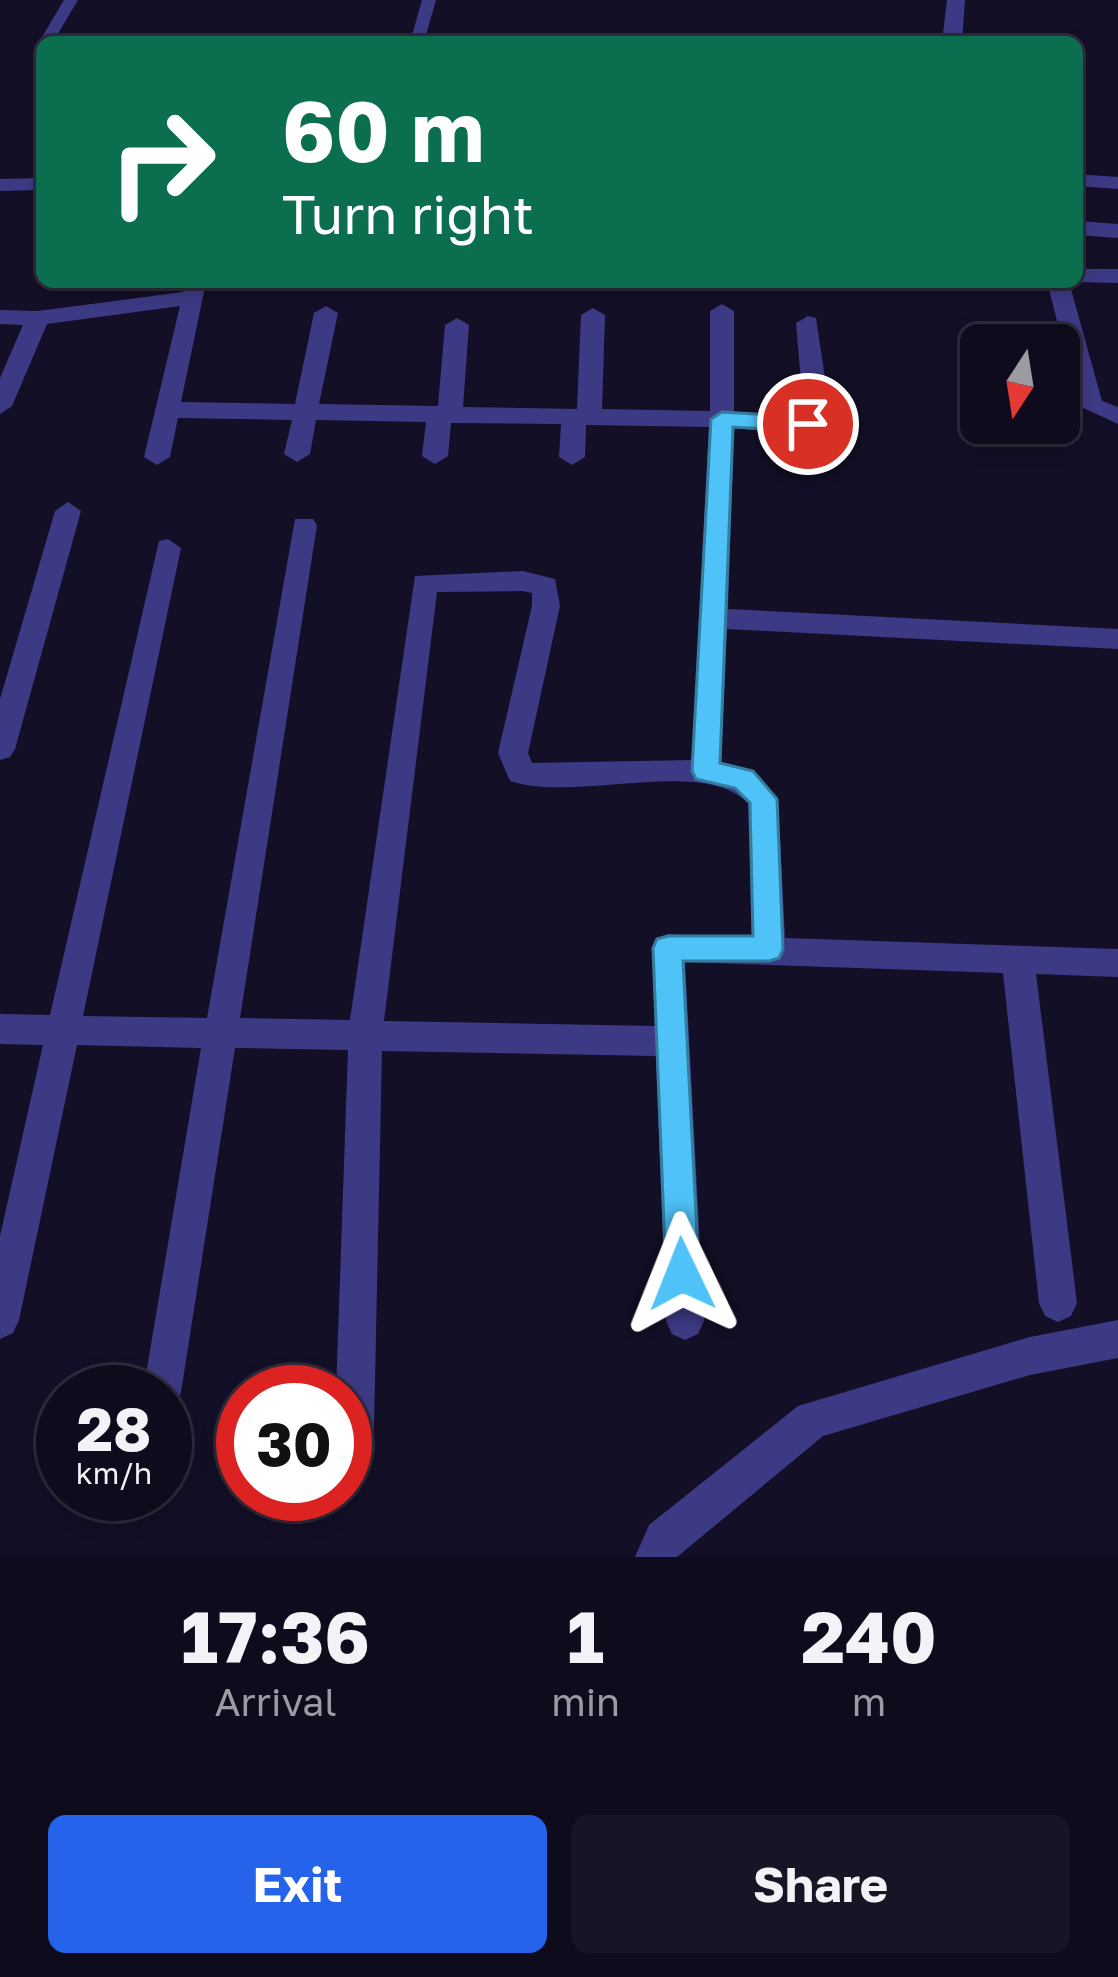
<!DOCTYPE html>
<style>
:root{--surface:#0e0b1c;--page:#171425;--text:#f1f3f6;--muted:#9b9ba3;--line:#2e2b3b;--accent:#2563eb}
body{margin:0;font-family:"Golos Text",sans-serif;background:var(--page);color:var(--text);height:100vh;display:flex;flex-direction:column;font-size:45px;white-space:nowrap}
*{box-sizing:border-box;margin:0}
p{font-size:39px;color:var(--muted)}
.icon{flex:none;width:66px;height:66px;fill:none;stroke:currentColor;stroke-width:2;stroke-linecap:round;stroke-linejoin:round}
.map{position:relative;height:1557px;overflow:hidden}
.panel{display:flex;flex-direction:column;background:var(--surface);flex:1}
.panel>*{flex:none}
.hud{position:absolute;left:36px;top:36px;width:1047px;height:252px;border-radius:18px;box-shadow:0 6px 18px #0003,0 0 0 3px var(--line);background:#0b6e4f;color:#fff;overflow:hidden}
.needle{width:78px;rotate:192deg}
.tools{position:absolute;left:960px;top:324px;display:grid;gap:24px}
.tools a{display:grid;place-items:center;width:120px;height:120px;border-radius:18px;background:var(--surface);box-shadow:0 6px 18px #0003,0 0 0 3px var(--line);font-size:60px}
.speed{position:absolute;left:36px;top:1365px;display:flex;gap:24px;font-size:60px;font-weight:700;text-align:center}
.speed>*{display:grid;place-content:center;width:156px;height:156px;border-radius:50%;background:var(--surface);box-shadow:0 6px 18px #0003,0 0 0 3px var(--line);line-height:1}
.speed small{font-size:30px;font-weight:400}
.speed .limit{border:18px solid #d22;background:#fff;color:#111}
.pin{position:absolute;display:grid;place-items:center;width:102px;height:102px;color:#fff;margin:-51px;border:6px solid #fff;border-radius:50%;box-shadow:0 3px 12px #0007}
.me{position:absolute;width:132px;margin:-66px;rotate:358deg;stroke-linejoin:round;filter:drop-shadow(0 0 9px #0008)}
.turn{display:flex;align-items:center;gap:42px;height:252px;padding:0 48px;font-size:54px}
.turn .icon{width:156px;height:156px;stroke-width:2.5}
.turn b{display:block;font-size:84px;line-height:102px}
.eta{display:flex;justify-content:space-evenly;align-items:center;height:204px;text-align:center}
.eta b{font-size:72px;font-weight:700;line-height:84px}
.button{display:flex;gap:24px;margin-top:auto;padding:24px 48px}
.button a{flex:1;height:138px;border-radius:18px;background:var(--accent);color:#fff;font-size:48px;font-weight:700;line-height:138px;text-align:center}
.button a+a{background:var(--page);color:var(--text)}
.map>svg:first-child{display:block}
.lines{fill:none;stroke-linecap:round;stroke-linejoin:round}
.lane{fill:#3d3a85;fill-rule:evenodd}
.street{fill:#3d3a85;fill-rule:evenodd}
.route{fill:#4fc3f7;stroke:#337fa1;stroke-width:3}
</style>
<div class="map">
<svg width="1118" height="1557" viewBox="0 0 1118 1557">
<rect width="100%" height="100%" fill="#130f26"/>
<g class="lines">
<path class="lane" d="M64 0H78L53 42 41 45 39 42Z
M422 0H436L424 42H410Z"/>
<path class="street" d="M947 0H965L962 42H942Z
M1077 174 1118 177V189L1077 186Z
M42 178V190L0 191V179Z
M1077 221 1118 224V238L1077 235Z
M1077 269H1118V283L1074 282Z
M184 282H206L181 402 295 404 314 313 326 306 338 313 319 404 438 406 445 325 457 318 469 325 463 407 577 409 581 315 593 308 605 315 602 409 710 411V311L722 304 734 311V412L804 416 796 323 808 316 816 318 831 418C810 442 764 430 734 428L728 609 1118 629V649L727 629 721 763 754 771 778 799 785 938 1118 949V977L1036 974 1077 1303 1071 1316 1058 1322 1045 1316 1039 1303 1003 973 685 962 704 1321 698 1334 685 1340 672 1334 666 1321 656 1056 382 1051 374 1427 368 1441 354 1447 345 1443V1392H336L348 1050 235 1048 181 1392 176 1406 165 1410V1392H143L201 1048 77 1045 19 1320 13 1333 0 1339V1236L43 1045 0 1044V1014L50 1015 159 541 168 539 181 548 83 1016 207 1018 295 519H313L317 525 240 1018 350 1020 415 576 523 571 555 579 560 606 528 753 532 763 692 760 709 427 586 425 585 457 572 465 559 457 561 424 451 423 448 456 435 464 422 456 426 422 316 420 310 454 297 462 284 454 292 420 178 418 170 457 157 465 144 457 180 306 47 324 12 406 0 414V378L23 325 0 324V310L38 311 183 292ZM523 591 532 593V606L498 753 510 781C576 803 702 756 748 803L752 937 668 934 657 938 652 948 655 1026 384 1021 437 592Z
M833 282H893C880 293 846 293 833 282Z
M1047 282H1069L1102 401 1118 407V424L1079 406Z
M68 502 81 511 15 749 10 757 0 760V699L55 511Z
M1118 1320V1358L1030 1375 823 1436 677 1557H635L649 1525 798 1406 1030 1337Z"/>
</g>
<path class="route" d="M722 412 808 417 820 424 808 431 733 427 720 763 753 771 777 799 783 949 779 958 769 961H683L699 1274 694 1286 682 1291 671 1286 666 1274 653 948 657 939 668 936H753L750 803 735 788 696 779 692 771 711 419Z"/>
</svg>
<div class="tools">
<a><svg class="needle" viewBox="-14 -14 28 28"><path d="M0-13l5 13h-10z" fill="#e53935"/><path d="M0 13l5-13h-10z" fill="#9b9ba3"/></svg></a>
</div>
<div class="speed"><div>28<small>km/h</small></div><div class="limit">30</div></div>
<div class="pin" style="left:808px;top:424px;background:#d93025"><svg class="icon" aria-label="arrive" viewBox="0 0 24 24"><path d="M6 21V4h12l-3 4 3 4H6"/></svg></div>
<svg class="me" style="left:682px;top:1274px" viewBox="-20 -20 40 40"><path d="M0-17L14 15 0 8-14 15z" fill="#4fc3f7" stroke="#fff" stroke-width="4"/></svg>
<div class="hud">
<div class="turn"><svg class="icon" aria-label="right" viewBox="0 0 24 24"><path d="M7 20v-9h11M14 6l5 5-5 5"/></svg><div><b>60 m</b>Turn right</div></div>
</div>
</div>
<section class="panel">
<div class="eta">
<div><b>17:36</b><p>Arrival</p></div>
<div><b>1</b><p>min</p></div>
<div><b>240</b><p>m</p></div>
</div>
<div class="button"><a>Exit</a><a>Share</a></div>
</section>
